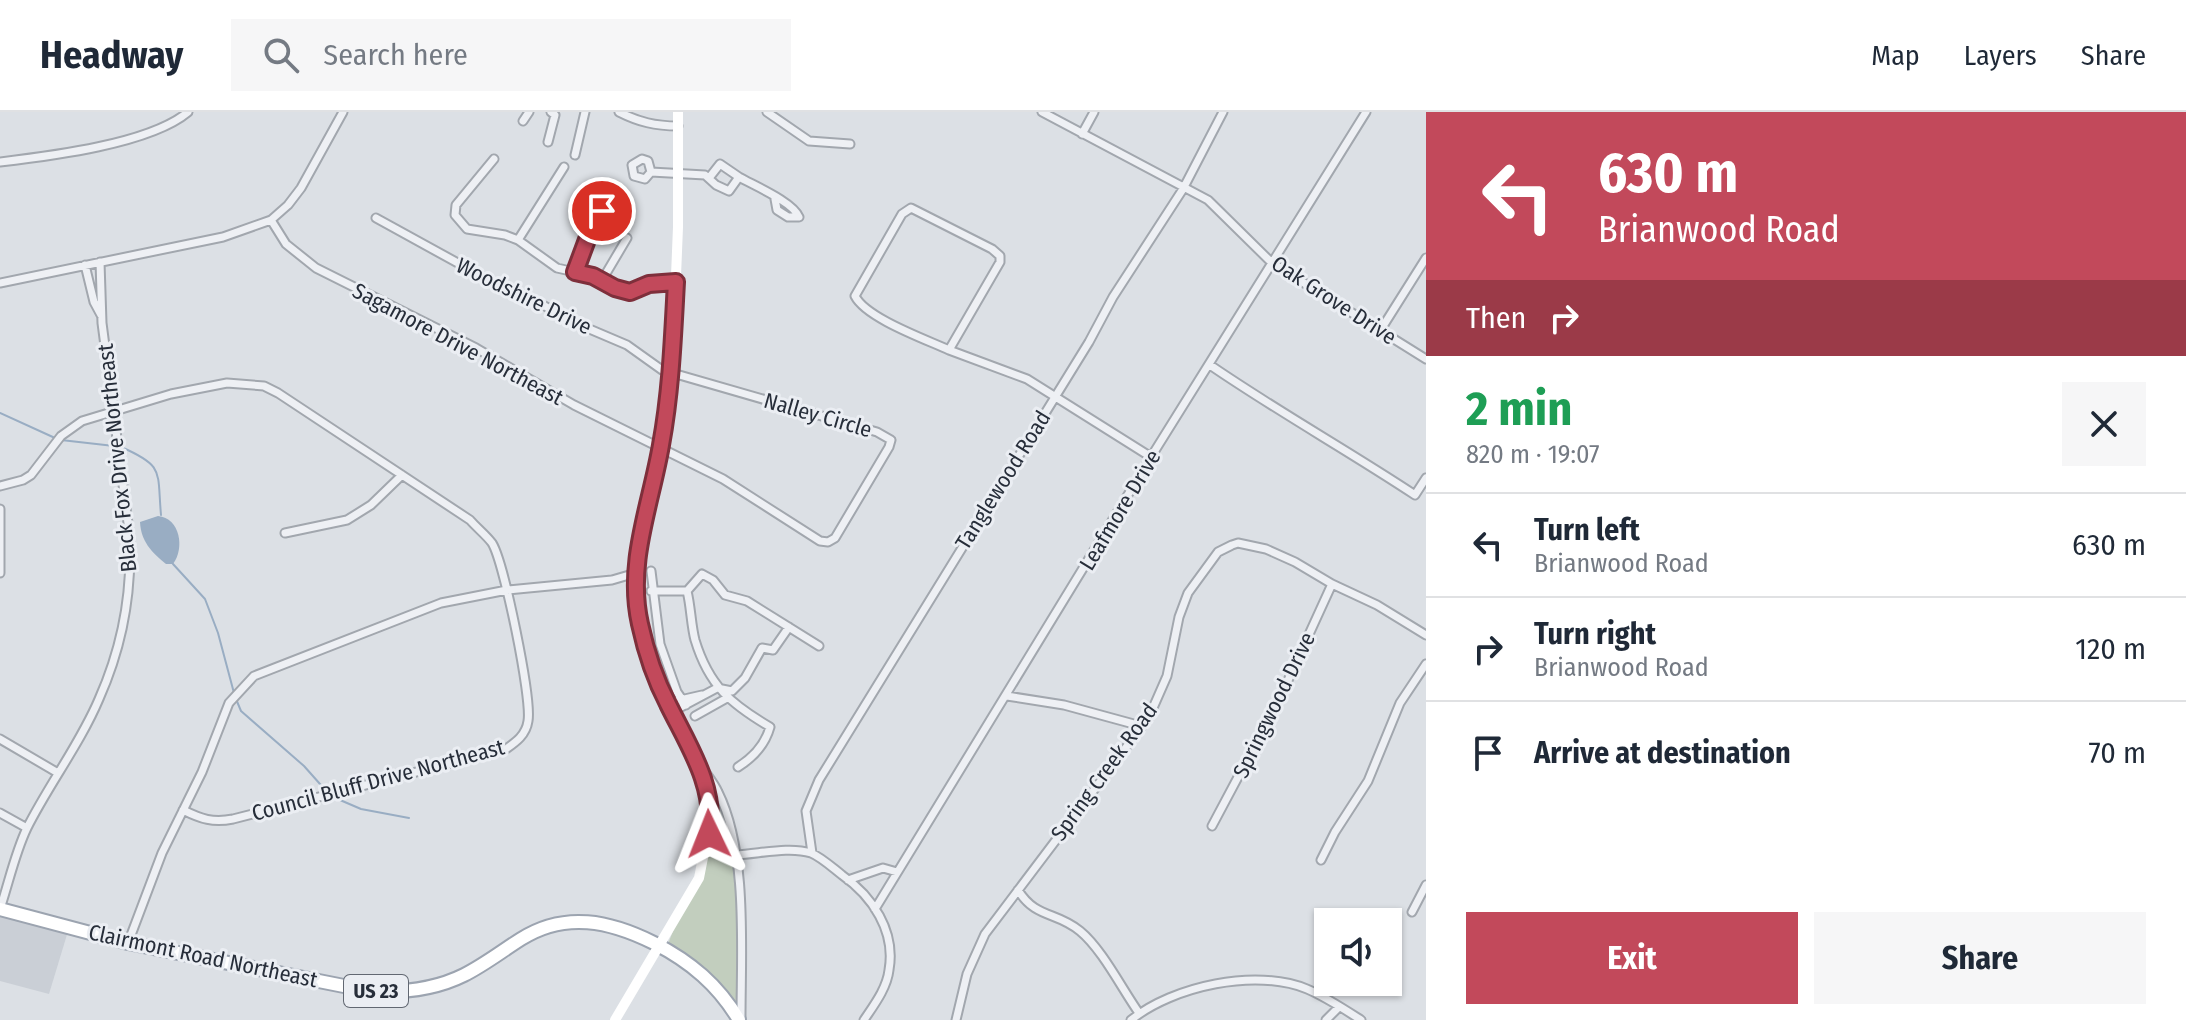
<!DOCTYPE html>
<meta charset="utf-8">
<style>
:root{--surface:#fff;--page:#f6f6f7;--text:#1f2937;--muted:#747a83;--line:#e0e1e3;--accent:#c2495b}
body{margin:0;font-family:"Fira Sans Condensed",sans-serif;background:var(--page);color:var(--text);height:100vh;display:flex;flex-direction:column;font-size:30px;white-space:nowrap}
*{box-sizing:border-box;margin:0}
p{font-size:26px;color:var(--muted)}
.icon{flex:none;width:44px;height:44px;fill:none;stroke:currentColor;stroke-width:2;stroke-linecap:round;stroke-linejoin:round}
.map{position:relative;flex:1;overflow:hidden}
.sheet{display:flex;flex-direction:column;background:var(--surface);width:760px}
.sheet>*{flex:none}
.banner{background:#c2495b;color:#fff;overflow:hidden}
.buttons{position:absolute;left:1314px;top:796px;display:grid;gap:16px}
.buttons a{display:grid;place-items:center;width:88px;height:88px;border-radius:0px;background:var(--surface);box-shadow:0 2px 6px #0004;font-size:40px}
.pin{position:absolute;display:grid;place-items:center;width:68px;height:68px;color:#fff;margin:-34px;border:4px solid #fff;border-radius:50%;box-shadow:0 2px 8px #0007}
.me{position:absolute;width:88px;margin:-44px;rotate:358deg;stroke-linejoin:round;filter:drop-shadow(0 0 6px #0008)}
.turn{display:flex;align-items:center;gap:28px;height:168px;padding:0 40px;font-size:36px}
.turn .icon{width:104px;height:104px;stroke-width:2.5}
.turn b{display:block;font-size:56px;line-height:68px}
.then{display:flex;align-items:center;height:76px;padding:0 40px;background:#0003;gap:16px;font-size:30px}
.round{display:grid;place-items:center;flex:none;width:84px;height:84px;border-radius:0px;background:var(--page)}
.summary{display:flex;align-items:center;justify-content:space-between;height:136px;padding:0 40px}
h1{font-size:48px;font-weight:700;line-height:60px;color:#1e9e55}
.primary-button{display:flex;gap:16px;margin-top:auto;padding:16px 40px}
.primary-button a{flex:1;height:92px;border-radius:0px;background:var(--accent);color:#fff;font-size:32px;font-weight:700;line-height:92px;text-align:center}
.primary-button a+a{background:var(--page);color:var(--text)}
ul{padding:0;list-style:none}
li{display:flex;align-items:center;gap:24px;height:104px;padding:0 40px;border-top:2px solid var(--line)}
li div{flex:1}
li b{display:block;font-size:30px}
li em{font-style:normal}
header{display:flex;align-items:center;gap:48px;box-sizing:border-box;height:112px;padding:0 40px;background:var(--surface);border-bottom:2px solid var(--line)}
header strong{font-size:38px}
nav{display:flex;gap:44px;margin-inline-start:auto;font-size:28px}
.search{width:560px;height:72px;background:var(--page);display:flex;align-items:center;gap:20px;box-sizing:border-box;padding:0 28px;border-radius:0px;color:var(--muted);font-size:30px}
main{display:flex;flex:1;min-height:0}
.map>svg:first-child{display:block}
.built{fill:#cacfd6}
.green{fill:#c2cebe}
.water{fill:#99adc3}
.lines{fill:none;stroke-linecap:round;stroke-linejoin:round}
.stream{stroke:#99adc3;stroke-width:2}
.street-casing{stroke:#a2a7ae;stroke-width:11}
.primary-casing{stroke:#9ca4b0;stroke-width:16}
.street{stroke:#eef0f4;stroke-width:7}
.secondary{stroke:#fff;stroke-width:10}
.primary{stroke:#fff;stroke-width:12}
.route-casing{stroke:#7e2f3b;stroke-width:20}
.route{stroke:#c2495b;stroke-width:14}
.labels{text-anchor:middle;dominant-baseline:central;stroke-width:6;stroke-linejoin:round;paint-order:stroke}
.shield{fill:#ebeef3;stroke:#626872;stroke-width:2}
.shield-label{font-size:20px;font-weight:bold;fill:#272e3a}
.street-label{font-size:22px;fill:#272e3a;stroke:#ebeef3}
</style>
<header>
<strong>Headway</strong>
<div class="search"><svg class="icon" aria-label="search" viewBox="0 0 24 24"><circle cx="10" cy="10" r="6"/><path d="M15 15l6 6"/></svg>Search here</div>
<nav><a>Map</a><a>Layers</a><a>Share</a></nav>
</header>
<main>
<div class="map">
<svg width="1426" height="908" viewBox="0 0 1426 908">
<rect width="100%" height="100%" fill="#dce0e5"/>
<path class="built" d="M0 797 69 816 49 882 0 869Z"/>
<path class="green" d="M698 649C704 659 714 669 718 680 746 746 741 830 739 900L666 837 684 791 699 766 711 705Z"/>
<path class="water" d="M158 404C180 406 185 436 173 452H166C151 440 141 429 140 410Z"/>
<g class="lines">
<path class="stream" d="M0 301 55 326
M61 328 114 334
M121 335C165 354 157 359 161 403
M173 452 205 487 218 521 234 581
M236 587 241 599 304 654 328 681
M333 685 361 697 409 706"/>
<g class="street-casing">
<path id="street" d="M619 0C639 10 655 14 678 14
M767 0 809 29 850 32
M1042 0 1208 88 1272 151 1426 247
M523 9 529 0
M1082 22 1094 0
M548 30 555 3 551 0
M575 43 585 0
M494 47 456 93 455 103 467 117 505 123 518 128 557 156 593 164 615 176 630 180 649 172 664 169 676 170
M0 50C50 44 150 32 188 0
M651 60 648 49 642 47 632 53 634 64 645 67 651 60 705 63 716 73 729 79 739 65C755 74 793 90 799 105H788L777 98 775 87
M709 66 720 52 739 65
M911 96 992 137 1000 144V150L949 238C925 227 866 206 855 184L902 102Z
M271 108 286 132 316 156 476 236 574 293 723 367 820 429 828 430 835 426 889 335 891 328 877 320 662 258 627 233 580 213 515 178 496 172 376 106
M518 128 564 55
M85 153 94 190 101 203
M575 160 591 117 610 87
M601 170 627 126
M0 171 223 125 271 108 288 93 301 76 343 0
M1380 219 1426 146
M949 238 1027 267 1151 345
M1210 253C1277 299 1347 338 1415 383L1426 366
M0 374 23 368 31 363 61 324 82 309 171 282 227 271 264 274 278 281 470 408C477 416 486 423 492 431 504 450 532 587 528 609 526 623 516 630 506 637L233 707C213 711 201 707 183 698
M0 397V461
M285 421 347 408 371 393 402 363
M651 459 660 532 677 580 686 593
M651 479H687
M1007 584 1064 593 1141 614
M667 591 702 583
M672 600 717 576 732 579 745 566 762 536 773 538 789 515
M695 604 727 586
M0 627 58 661
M701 654C707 663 714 671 718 680 748 740 741 839 741 906
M738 655C754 645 765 633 770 615 731 592 709 574 695 528 691 513 691 495 687 479L702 462 713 468 725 483 747 489 819 534
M0 701 27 716
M1212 714 1279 588 1332 472
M812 741 806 699 819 668 1089 230 1113 185 1183 77 1223 0
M736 743C759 742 789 734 811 741 821 745 833 756 842 763 872 784 896 819 889 858 887 876 874 893 864 908
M1321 748 1335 720 1368 669 1400 591 1426 552
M848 768 883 756 897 760
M1018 778C1036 807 1056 799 1080 819 1102 837 1122 877 1139 901
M0 797C9 770 15 741 27 716 49 672 80 632 99 587 123 533 133 477 129 419L102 211 100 150
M875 797 1151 345 1366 0
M1412 800 1426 773
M128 831 162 741 202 660 229 591 254 564 441 491 507 478 612 468 636 461
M956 908 967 862 985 822 1149 605 1167 564 1179 505 1188 481 1218 440 1232 433 1238 431 1266 437 1295 450 1332 472 1377 493 1426 523
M1131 908C1173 874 1256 856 1307 877 1326 885 1344 897 1361 908
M1326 908 1339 895"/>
</g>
<g class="primary-casing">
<path id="primary" d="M0 797 128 831 369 879C402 881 434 878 464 863 484 853 502 839 521 827 565 799 610 809 654 831 691 850 718 873 739 908"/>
</g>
<use href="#street" class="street"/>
<path class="secondary" d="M615 908 699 766 711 705 698 649 651 554 639 509 636 461 643 409 661 336 672 262 678 115V0"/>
<use href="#primary" class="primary"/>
</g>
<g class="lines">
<g class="route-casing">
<path id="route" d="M602 99 591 117 575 160 593 164 615 176 630 180 649 172 676 170C673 225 671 279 661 333 651 392 626 451 640 512 646 540 655 567 668 592 688 633 716 674 709 722"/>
</g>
<use href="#route" class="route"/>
</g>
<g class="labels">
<rect class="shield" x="344" y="863" width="64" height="32" rx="6"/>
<g class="shield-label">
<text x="376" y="879">US 23</text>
</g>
<g class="street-label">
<text transform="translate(524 184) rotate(26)">Woodshire Drive</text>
<text transform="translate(1334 188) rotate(33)">Oak Grove Drive</text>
<text transform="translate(458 232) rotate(28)">Sagamore Drive Northeast</text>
<text transform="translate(818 303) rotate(16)">Nalley Circle</text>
<text transform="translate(117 346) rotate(-96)">Black Fox Drive Northeast</text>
<text transform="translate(1003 368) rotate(-58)">Tanglewood Road</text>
<text transform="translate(1120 398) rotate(-59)">Leafmore Drive</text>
<text transform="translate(1274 593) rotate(-64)">Springwood Drive</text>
<text transform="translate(1104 660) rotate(-54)">Spring Creek Road</text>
<text transform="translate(378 668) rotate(-15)">Council Bluff Drive Northeast</text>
<text transform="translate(203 844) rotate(12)">Clairmont Road Northeast</text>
</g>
</g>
</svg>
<div class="buttons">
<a><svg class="icon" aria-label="sound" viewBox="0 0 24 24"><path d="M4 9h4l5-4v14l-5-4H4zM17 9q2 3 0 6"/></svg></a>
</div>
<div class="pin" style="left:602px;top:99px;background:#d93025"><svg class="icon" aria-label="arrive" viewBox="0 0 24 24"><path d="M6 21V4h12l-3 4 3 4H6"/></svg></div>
<svg class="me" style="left:709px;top:722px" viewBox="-20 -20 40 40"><path d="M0-17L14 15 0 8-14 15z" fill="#c2495b" stroke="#fff" stroke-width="4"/></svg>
</div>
<section class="sheet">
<div class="banner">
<div class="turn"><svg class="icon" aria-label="left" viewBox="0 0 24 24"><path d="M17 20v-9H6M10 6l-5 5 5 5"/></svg><div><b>630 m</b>Brianwood Road</div></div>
<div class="then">Then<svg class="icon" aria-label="right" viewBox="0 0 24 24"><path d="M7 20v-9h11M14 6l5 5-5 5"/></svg></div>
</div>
<div class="summary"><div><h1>2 min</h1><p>820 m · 19:07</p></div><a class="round"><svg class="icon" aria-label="close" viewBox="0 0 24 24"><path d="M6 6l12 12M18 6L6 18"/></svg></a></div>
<ul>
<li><svg class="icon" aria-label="left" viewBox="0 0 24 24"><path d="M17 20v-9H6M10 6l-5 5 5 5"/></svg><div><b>Turn left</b><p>Brianwood Road</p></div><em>630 m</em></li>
<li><svg class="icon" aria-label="right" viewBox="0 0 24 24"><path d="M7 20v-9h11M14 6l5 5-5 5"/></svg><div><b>Turn right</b><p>Brianwood Road</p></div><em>120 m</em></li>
<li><svg class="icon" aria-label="arrive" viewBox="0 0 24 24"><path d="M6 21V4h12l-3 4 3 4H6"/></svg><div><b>Arrive at destination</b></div><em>70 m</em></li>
</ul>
<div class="primary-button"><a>Exit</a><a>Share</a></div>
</section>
</main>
